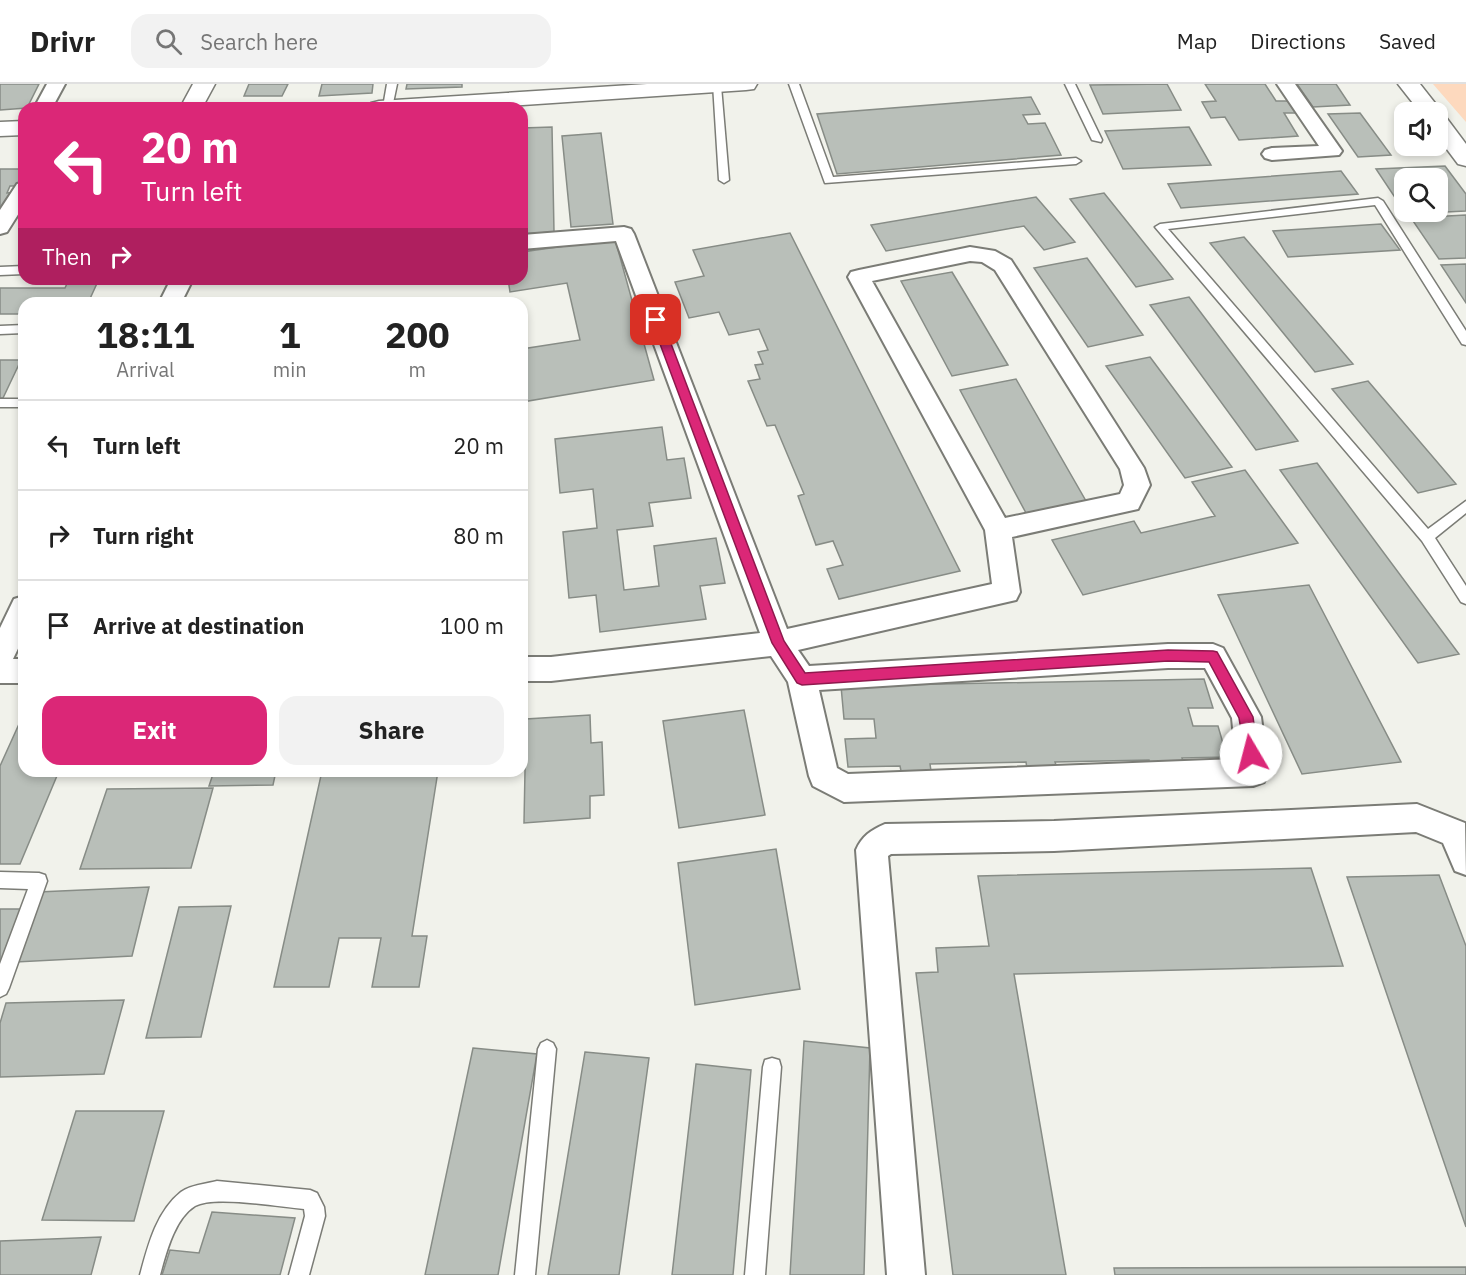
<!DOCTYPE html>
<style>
:root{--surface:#fff;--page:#f2f2f2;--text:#222;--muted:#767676;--line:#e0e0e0;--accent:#db2777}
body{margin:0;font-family:"IBM Plex Sans",sans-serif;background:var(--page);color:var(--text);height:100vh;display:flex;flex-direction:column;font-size:22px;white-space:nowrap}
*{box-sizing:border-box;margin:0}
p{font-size:20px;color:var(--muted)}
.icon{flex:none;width:33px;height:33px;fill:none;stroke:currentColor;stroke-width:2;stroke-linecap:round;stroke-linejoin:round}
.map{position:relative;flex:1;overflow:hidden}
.sheet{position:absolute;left:18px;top:213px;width:510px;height:480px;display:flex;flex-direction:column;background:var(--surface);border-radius:18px;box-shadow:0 3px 9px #0003}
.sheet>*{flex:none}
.banner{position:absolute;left:18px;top:18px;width:510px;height:183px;border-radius:18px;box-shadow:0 3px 9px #0003;background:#db2777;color:#fff;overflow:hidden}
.tools{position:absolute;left:1394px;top:18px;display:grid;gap:12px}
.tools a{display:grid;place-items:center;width:54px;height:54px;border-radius:12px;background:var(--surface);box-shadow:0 3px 9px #0003;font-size:30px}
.pin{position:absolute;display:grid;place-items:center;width:51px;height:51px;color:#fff;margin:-26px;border-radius:12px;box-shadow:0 3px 9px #0006}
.me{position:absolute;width:66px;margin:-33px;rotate:352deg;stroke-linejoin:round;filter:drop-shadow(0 0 4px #0008)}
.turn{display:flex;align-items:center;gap:21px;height:126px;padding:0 24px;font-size:27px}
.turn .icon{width:78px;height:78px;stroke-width:2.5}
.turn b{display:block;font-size:42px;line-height:51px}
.then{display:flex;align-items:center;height:57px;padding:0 24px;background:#0003;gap:12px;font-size:22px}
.eta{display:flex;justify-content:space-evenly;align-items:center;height:102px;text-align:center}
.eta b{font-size:36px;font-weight:700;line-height:42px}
.action{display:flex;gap:12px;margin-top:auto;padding:12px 24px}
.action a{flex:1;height:69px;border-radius:18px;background:var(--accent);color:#fff;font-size:24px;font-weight:700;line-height:69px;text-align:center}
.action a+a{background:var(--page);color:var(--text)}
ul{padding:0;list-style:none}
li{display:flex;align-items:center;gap:18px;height:90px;padding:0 24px;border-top:2px solid var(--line)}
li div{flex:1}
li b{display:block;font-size:22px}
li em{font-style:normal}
header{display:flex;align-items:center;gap:36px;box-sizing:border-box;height:84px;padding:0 30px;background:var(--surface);border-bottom:2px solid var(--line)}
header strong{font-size:28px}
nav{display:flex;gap:33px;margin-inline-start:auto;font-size:21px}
.search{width:420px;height:54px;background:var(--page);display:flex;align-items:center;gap:15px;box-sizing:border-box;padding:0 21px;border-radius:18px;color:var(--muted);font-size:22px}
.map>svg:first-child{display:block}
.green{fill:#fdd9be}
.building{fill:#b9bfb9;stroke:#878c86;stroke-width:1.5}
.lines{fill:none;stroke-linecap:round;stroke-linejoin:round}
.lane-casing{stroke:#7b7c76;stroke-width:3}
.street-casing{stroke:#7b7c76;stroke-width:4}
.secondary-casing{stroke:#7b7c76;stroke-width:3}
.lane{fill:#fff;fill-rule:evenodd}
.street{fill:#fff;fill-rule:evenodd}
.secondary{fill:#fff;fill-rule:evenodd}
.route{fill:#db2777;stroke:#8e194d;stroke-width:1.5}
</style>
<header>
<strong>Drivr</strong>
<div class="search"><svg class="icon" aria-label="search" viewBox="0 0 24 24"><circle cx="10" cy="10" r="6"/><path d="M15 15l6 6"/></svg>Search here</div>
<nav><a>Map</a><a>Directions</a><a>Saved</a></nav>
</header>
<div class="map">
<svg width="1466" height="1191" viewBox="0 0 1466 1191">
<rect width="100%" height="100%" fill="#f1f2eb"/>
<path class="green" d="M1433 0H1466V38Z"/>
<path class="building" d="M0 0H39L27 24 0 26Z
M249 0H288L282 12H244Z
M322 0H373L372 9 319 12Z
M407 0H462V3L406 5Z
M1167 0 1181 26 1103 30 1090 1Z
M1205 0H1265L1276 17H1288L1296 29H1284L1298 52 1239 56 1225 33 1211 34 1202 18 1216 17Z
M1297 0H1336L1350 21 1313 23Z
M1031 13 1040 30 1023 31 1028 40 1045 39 1061 71 837 90 817 30Z
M1360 29 1391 71 1358 73 1328 30Z
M552 43 554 148 522 150V44Z
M1189 43 1211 81 1123 85 1105 47Z
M601 49 613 140 571 143 562 52Z
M1445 82 1466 110V127L1406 130 1404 128H1437V94H1404V127L1376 85Z
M0 85H24V98L22 102H10L7 109 19 108 0 132Z
M1341 87 1358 110 1181 124 1168 100Z
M1104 109 1173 195 1136 203 1070 115Z
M1036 113 1075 158 1044 166 1024 142 886 167 871 141Z
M1466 131V174L1439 175 1411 134Z
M1381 140 1400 166 1288 173 1273 147Z
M790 149 960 487 839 515 827 485 843 481 833 457 816 461 798 412 804 410 775 341 767 342 748 297 760 295 755 281 763 280 758 268 768 266 759 245 729 251 719 228 689 234 675 198 704 192 693 166Z
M1244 153 1353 280 1315 288 1210 159Z
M615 155 654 296 522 318V265L580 256 567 199 510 208 508 195H522V168Z
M1087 174 1143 251 1088 263 1034 184Z
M1466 180V219L1441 181Z
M952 188 1008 281 952 292 901 197Z
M69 195H99L88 219H24V230H0V204H65Z
M1189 213 1298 357 1256 366 1150 221Z
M1150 273 1232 383 1185 394 1106 282Z
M0 276H21L3 314H0Z
M1016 295 1086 417 1026 429 960 306Z
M1368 297 1456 400 1418 409 1332 305Z
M522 340H527L522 481Z
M662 343 667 376 684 374 691 414 649 419 653 442 617 446 624 506 659 502 654 462 716 454 725 499 700 502 706 535 600 548 596 511 569 514 563 448 597 444 593 405 560 409 555 355Z
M1317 379 1459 570 1418 579 1280 386Z
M1245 386 1298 459 1083 511 1052 456 1134 437 1141 449 1215 432 1192 398Z
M1309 501 1401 678 1302 690 1218 511Z
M1204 595 1213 624H1188L1193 642H1218L1227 673 1182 674 1184 682H1150L1149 676 1055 678 1057 684 1027 685 1026 678 930 680 931 687H901L900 682 848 683 845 655 876 654 874 635H844L841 602Z
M744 626 765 731 679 744 663 637Z
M24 629V687H59L20 780H0V682Z
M590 631 591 659 602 658 604 711 590 712V734L524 739 526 635Z
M214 687H276L273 701 209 702Z
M322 687H438L412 852H427L419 903H372L381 854H339L329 903H274Z
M213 704 191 784 80 785 107 705Z
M776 765 800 905 695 921 678 779Z
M1311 784 1343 882 1014 890 1066 1191H953L916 889 938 888 936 864 989 862 978 792Z
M1439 791 1466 862V1143L1347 793Z
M149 803 132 872 16 878 38 808Z
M231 822 201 953 146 954 179 823Z
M0 825H22L0 882Z
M124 916 104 990 0 993V939L6 919Z
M804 957 870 964 864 1191H790Z
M473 964 537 970 498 1191H425Z
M585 968 649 974 619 1191H548Z
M696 980 751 986 733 1191H672Z
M76 1027H164L134 1137 42 1136Z
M212 1128 295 1134 280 1191H162L170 1166 199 1169Z
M101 1153 91 1191H0V1157Z
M1466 1183V1191H1115L1114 1184Z"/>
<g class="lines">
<g class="lane-casing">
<path id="lane" d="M387 0H397L392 24 383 23Z
M713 0 721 2 729 96 724 99 719 96Z
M789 0H799L833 93 1076 74 1081 77 1076 80 825 99Z
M1065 0H1075L1102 56 1101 58 1092 56Z
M1378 114 1383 117 1466 247V261L1462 260 1375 121 1168 145 1428 445 1466 417V429L1435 454 1466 502V520L1461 518 1422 457 1155 143 1160 140Z
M24 182V190L0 191V183Z
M24 241V249L0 250V242Z
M0 315H24V323H0Z
M0 788 39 789 45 791 47 797 9 904 6 910 0 913V880L28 805 0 804Z
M547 956 553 959 556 965 535 1191H515L538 965 541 959Z
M772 974 779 976 781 983 765 1191H745L763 983 765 976Z
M217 1097 310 1106 317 1109 324 1123 325 1132 309 1191H289L305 1132 304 1125C280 1123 214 1111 195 1122 174 1135 166 1170 160 1191H140C148 1162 156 1128 181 1108 190 1101 206 1100 217 1097Z"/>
</g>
<g class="street-casing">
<path id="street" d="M47 0H65L52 24H34Z
M1277 0H1295L1342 67 1339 71 1272 76 1265 74 1262 70 1265 66 1272 64 1319 62Z
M24 98V121L7 148 0 150V126L17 100Z
M624 143 631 145 634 150 787 545 992 500 985 446 848 193 851 188 859 186 970 163 995 167 1011 176 1144 384 1150 401 1138 425 1012 453 1020 508 1016 516 798 566 809 582 1168 560H1213L1223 564 1261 633 1268 688 1264 698 1253 702 844 718 813 702 809 692 788 598 771 572 551 597H522V573H551L760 549 616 157 522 165V151ZM970 177 982 178 995 186 1120 385 1124 401 1120 410 1005 434 872 197ZM1168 584H1205L1232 634 1236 675 848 690 837 684 819 606Z
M171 195H193L181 219H159Z
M24 512V552L13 575H24V599H0V544L14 515Z
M1417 720 1465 739 1466 791 1455 787 1443 759 1416 748 1054 767 891 770 888 772 925 1191H887L856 766C862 752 871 746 885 740L1054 737Z"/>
</g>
<g class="secondary-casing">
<path id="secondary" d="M193 0H215L202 24H180Z
M647 0H757L754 5 746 6 479 24H368L371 19 379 17Z
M1398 0H1420L1442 28 1440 31 1445 32 1466 60V82L1458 80 1437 52V28H1420Z
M24 37V51L0 52V38Z"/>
</g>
<use href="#lane" class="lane"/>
<use href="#street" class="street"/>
<use href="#secondary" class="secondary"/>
</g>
<path class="route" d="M656 232 662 236 784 557 805 589 1168 566 1213 567 1217 568 1253 633 1258 670 1256 674 1251 676 1246 674 1239 634 1209 578 1168 577 802 601 797 599 772 559 651 236Z"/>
</svg>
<div class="tools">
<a><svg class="icon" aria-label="sound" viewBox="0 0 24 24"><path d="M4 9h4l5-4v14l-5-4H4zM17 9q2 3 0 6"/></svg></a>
<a><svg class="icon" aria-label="search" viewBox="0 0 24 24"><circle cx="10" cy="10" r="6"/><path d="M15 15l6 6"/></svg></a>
</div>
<div class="pin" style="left:656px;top:236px;background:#d93025"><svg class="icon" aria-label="arrive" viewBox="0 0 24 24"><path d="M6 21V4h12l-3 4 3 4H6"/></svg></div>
<svg class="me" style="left:1251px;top:670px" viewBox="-20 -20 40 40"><circle r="19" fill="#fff"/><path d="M0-13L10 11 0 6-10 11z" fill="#db2777"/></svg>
<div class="banner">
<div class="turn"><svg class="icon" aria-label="left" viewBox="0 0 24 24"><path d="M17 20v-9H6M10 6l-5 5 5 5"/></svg><div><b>20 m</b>Turn left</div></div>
<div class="then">Then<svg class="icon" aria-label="right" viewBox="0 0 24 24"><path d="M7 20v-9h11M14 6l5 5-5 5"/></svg></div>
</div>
<section class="sheet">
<div class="eta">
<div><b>18:11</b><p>Arrival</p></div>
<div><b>1</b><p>min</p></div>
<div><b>200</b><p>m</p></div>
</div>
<ul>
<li><svg class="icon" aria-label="left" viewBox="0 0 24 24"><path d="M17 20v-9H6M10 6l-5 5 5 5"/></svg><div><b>Turn left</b></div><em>20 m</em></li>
<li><svg class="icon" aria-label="right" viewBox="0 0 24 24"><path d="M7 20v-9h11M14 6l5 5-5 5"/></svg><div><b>Turn right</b></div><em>80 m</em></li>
<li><svg class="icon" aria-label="arrive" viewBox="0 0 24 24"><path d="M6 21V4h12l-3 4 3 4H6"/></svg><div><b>Arrive at destination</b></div><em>100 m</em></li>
</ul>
<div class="action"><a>Exit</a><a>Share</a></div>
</section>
</div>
